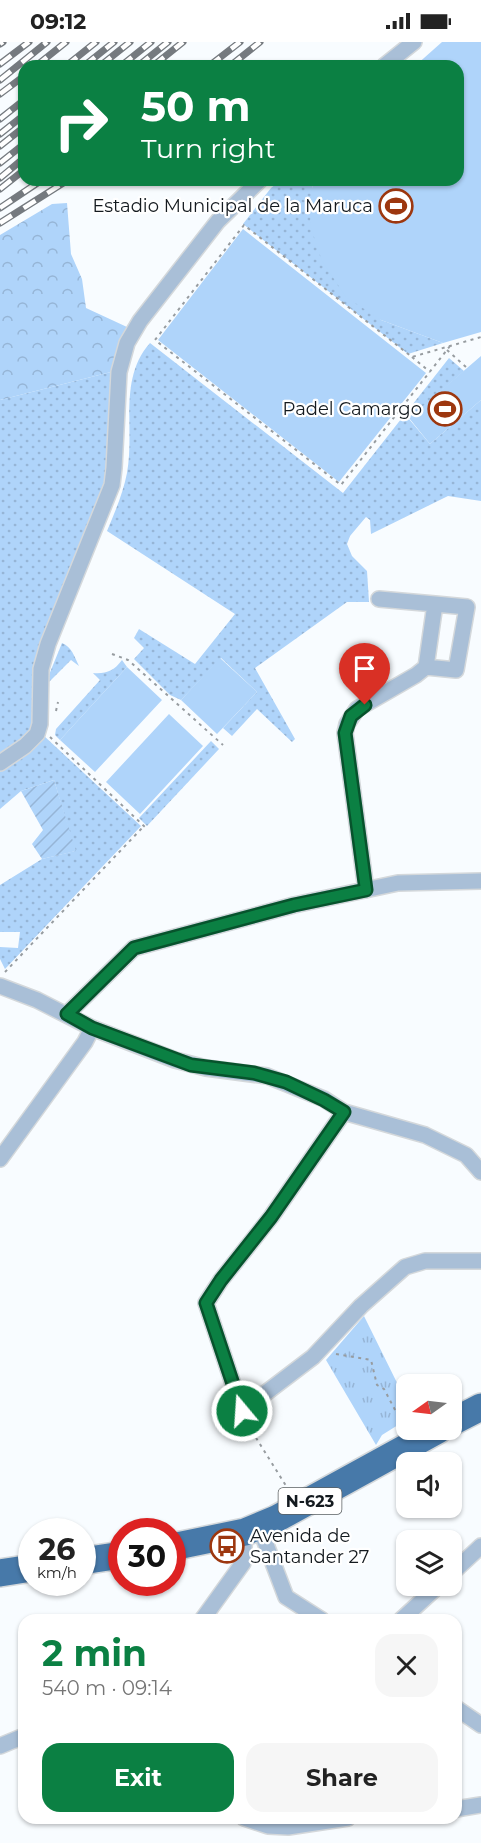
<!DOCTYPE html>
<meta charset="utf-8">
<style>
:root{--surface:#fff;--page:#f6f6f6;--text:#222;--muted:#767676;--accent:#0b8043}
body{margin:0;font-family:Montserrat,sans-serif;background:var(--page);color:var(--text);height:100vh;display:flex;flex-direction:column;font-size:22px;white-space:nowrap}
*{box-sizing:border-box;margin:0}
p{font-size:20px;color:var(--muted)}
.icon{flex:none;width:33px;height:33px;fill:none;stroke:currentColor;stroke-width:2;stroke-linecap:round;stroke-linejoin:round}
.map{position:relative;flex:1;overflow:hidden}
.side{position:absolute;left:18px;top:1572px;width:444px;height:210px;display:flex;flex-direction:column;background:var(--surface);border-radius:18px;box-shadow:0 2px 4px #0004}
.side>*{flex:none}
.hud{position:absolute;left:18px;top:18px;width:446px;height:126px;border-radius:18px;box-shadow:0 2px 4px #0004;background:#0b8043;color:#fff;overflow:hidden}
.needle{width:39px;rotate:256deg}
.controls{position:absolute;left:396px;top:1332px;display:grid;gap:12px}
.controls a{display:grid;place-items:center;width:66px;height:66px;border-radius:12px;background:var(--surface);box-shadow:0 2px 4px #0004;font-size:30px}
.speed{position:absolute;left:18px;top:1476px;display:flex;gap:12px;font-size:30px;font-weight:700;text-align:center}
.speed>*{display:grid;place-content:center;width:78px;height:78px;border-radius:50%;background:var(--surface);box-shadow:0 2px 4px #0004;line-height:1}
.speed small{font-size:15px;font-weight:400}
.speed .limit{border:9px solid #d22;background:#fff;color:#111}
.pin{position:absolute;display:grid;place-items:center;width:51px;height:51px;color:#fff;margin:-62px -26px;border-radius:50% 50% 50% 0;rotate:-45deg;box-shadow:0 0 6px #0007}
.pin .icon{rotate:45deg}
.me{position:absolute;width:66px;margin:-33px;rotate:342deg;stroke-linejoin:round;filter:drop-shadow(0 0 4px #0008)}
.turn{display:flex;align-items:center;gap:21px;height:126px;padding:0 24px;font-size:27px}
.turn .icon{width:78px;height:78px;stroke-width:2.5}
.turn b{display:block;font-size:42px;line-height:51px}
.round{display:grid;place-items:center;flex:none;width:63px;height:63px;border-radius:18px;background:var(--page)}
.head{display:flex;align-items:center;justify-content:space-between;height:102px;padding:0 24px}
h1{font-size:36px;font-weight:700;line-height:45px;color:var(--accent)}
.action{display:flex;gap:12px;margin-top:auto;padding:12px 24px}
.action a{flex:1;height:69px;border-radius:18px;background:var(--accent);color:#fff;font-size:24px;font-weight:700;line-height:69px;text-align:center}
.action a+a{background:var(--page);color:var(--text)}
.status{display:flex;justify-content:space-between;align-items:center;height:42px;padding:0 30px;background:var(--surface);direction:ltr}
.status svg{height:16px;fill:currentColor}
.map>svg:first-child{display:block}
.grass{fill:url(#grass-dots)}
.forest{fill:url(#forest-crowns)}
.park{fill:url(#park-tufts)}
.garden{fill:url(#garden-furrows)}
.pitch{fill:#afd4fa}
.lines{fill:none;stroke-linecap:round;stroke-linejoin:round}
.street-casing{stroke:#d4d8db;stroke-width:18}
.highway-casing{stroke:#d4d8db;stroke-width:30}
.path{stroke:#979ca0;stroke-width:2;stroke-dasharray:3 4.5;stroke-linecap:butt}
.street{stroke:#a9bfd7;stroke-width:15}
.highway{stroke:#4779a9;stroke-width:27}
.rail-casing{stroke:#757a7f;stroke-width:7}
.rail{stroke:#fff;stroke-width:4.5;stroke-dasharray:14;stroke-linecap:butt}
.route-casing{stroke:#07532c;stroke-width:15}
.route{stroke:#0b8043;stroke-width:10}
.labels{text-anchor:middle;dominant-baseline:central;stroke-width:4.5;stroke-linejoin:round;paint-order:stroke}
.shield{fill:#fff;stroke:#5a5f62;stroke-width:1.5}
.shield-label{font-size:16px;font-weight:bold;fill:#141a1f}
.poi-label{font-size:18px;fill:#141a1f;stroke:#fff;text-anchor:end}
</style>
<div class="status"><b>09:12</b><svg viewBox="0 0 49 12"><path d="M0 12V9h3v3zM5 12V6h3v6zM10 12V3h3v9zM15 12V0h3v12zM26 1h20v11H26zM47 4h2v5h-2z"/></svg></div>
<div class="map">
<svg width="481" height="1801" viewBox="0 0 481 1801">
<defs>
<pattern id="grass-dots" width="8" height="8" patternUnits="userSpaceOnUse" patternTransform="scale(1.5)"><rect width="8" height="8" fill="#afd4fa"/><path d="M2 2h.1M6 6h.1" fill="none" stroke="#96b5d6" stroke-width="1.8" stroke-linecap="round"/></pattern>
<pattern id="forest-crowns" width="20" height="18" patternUnits="userSpaceOnUse" patternTransform="scale(1.5)"><rect width="20" height="18" fill="#afd4fa"/><path d="M2 6a3 3 0 1 1 6 0M12 15a3 3 0 1 1 6 0" fill="none" stroke="#96b5d6"/></pattern>
<pattern id="park-tufts" width="24" height="20" patternUnits="userSpaceOnUse" patternTransform="scale(1.5)"><rect width="24" height="20" fill="#afd4fa"/><path d="M3 7l-1-3M5 7V3M7 7l1-3M15 17l-1-3M17 17v-4M19 17l1-3" fill="none" stroke="#96b5d6"/></pattern>
<pattern id="garden-furrows" width="10" height="10" patternUnits="userSpaceOnUse" patternTransform="scale(1.5)"><rect width="10" height="10" fill="#afd4fa"/><path d="M-1 1l2-2M0 10L10 0M9 11l2-2" fill="none" stroke="#96b5d6"/></pattern>
</defs>
<rect width="100%" height="100%" fill="#f8fcff"/>
<path class="grass" d="M281 138H315L312 146 381 278 443 301 408 312 243 182 271 146Z
M150 301 343 451 449 316 464 329 409 377 430 402 481 358V459L448 454 371 492 370 478 366 475 350 494 347 502 352 514 367 529 369 560H347L255 626 295 697 292 700 257 667 232 694 223 686 257 650 221 616 181 658 170 653 134 617 144 606 134 596 139 587 195 622 235 572 107 489C115 470 123 451 127 431 135 387 118 337 150 301Z
M111 330 105 438 39 610 33 689 0 717V358Z
M62 601C72 605 74 614 79 624L71 618 44 645Z
M122 618 127 625 60 698 55 693 56 687 100 638 93 631C106 632 114 629 122 618Z
M43 693 141 784 5 927 0 917V905L18 906 20 890H0V843L42 817 75 809 54 738 21 749 0 767V729L42 699Z
M211 699 219 707 147 784 139 776Z"/>
<path class="forest" d="M67 161 71 212 82 237 86 266 127 285 115 313 111 330 0 358V193L52 162Z"/>
<path class="park" d="M364 1274 406 1359V1378L382 1393 376 1403 326 1318Z"/>
<path class="garden" d="M54 738 76 809 42 817 32 802 43 788 21 749Z"/>
<path class="pitch" d="M442 0H481V290L443 301 381 278 346 255 322 219 310 183 312 146 315 138H458V24H415Z
M243 187 426 331 339 440 158 298Z
M481 314V358L430 402 409 376Z
M220 616 257 650 217 692 181 658Z
M127 625 162 658 95 730 60 698Z
M169 672 203 704 140 772 106 740Z"/>
<g class="lines">
<g class="street-casing">
<path id="street" d="M384 24 414 0
M379 557 435 562
M0 721 25 704 37 692 40 682 41 627 48 602 112 443 114 426 119 330 127 301 140 279 218 179 260 138
M366 848 345 691 347 682 357 667 416 633 426 625 456 628 467 565 435 562 426 625
M0 944 37 958 92 986 175 1018 206 1026 267 1034 324 1057 344 1070 425 1093 466 1113 481 1130
M67 972 134 906 294 863 398 841 481 839
M344 1070 271 1175 221 1238 206 1261 242 1369 313 1315 361 1264 405 1225 425 1219H481
M0 1117 85 1000 92 986
M259 1484 286 1555 322 1578
M452 1531 481 1504
M202 1578 243 1521 245 1490
M401 1578 438 1544
M456 1666 481 1683
M0 1704 24 1694
M456 1767 481 1763
M244 1776 268 1784 288 1785 348 1776"/>
</g>
<g class="highway-casing">
<path id="highway" d="M452 1380 481 1365
M172 1505 245 1490 276 1477 438 1388
M82 1519 122 1513
M0 1531 32 1526"/>
</g>
<path class="path" d="M450 304 341 443 155 298 244 183 412 315 481 295
M447 308 467 326
M412 315 430 330
M112 612 128 618 223 703
M56 669 58 660
M50 695 146 786
M5 930 144 784
M336 1312 371 1318 377 1343 384 1347 403 1383
M248 1383 288 1447"/>
<use href="#street" class="street"/>
<use href="#highway" class="highway"/>
<g class="rail-casing">
<path id="rail" d="M0 2 3 0
M0 22 29 0
M36 24 66 0
M66 24 96 0
M84 24 114 0
M100 24 130 0
M121 24 151 0
M138 24 168 0
M153 24 183 0
M209 24 240 0
M230 24 260 0
M0 38 47 0
M0 52 24 34
M0 77 24 58
M0 92 24 73
M0 104 24 85
M0 121 24 102
M0 136 24 116
M0 147 24 128
M0 166 42 138
M0 181 68 138"/>
</g>
<use href="#rail" class="rail"/>
</g>
<g class="lines">
<g class="route-casing">
<path id="route" d="M242 1369 206 1261 221 1238 271 1175 344 1070 324 1058 286 1040 254 1031 191 1023 92 986 67 972 134 906 294 863 366 848 345 691 351 674 365 663"/>
</g>
<use href="#route" class="route"/>
</g>
<defs>
<g id="stadium-ring" transform="scale(1.725)"><circle r="9.5" fill="#fff" stroke="#9d370f" stroke-width="1.5"/><path d="M0-5a6.5 5 0 1 0 0 10a6.5 5 0 1 0 0-10ZM-3.5-1.8h7v3.6h-7Z" fill="#9d370f"/></g>
<g id="bus-ring" transform="scale(1.725)"><circle r="9.5" fill="#fff" stroke="#9d370f" stroke-width="1.5"/><path d="M-5-6H5V4H4V6H2V4H-2V6H-4V4H-5ZM-3.5-4V0h7V-4ZM-3.5 1.2v1.5H-2V1.2ZM2 1.2v1.5H3.5V1.2Z" fill="#9d370f"/></g>
</defs>
<g fill-rule="evenodd">
<use href="#stadium-ring" x="396" y="164"/>
<use href="#stadium-ring" x="445" y="367"/>
<use href="#bus-ring" x="227" y="1504"/>
</g>
<g class="labels">
<rect class="shield" x="278.5" y="1446" width="63" height="26" rx="4.5"/>
<g class="shield-label">
<text x="310" y="1459">N-623</text>
</g>
<g class="poi-label">
<text x="373" y="164">Estadio Municipal de la Maruca</text>
<text x="422" y="367">Padel Camargo</text>
<text x="250" y="1494" text-anchor="start">Avenida de<tspan x="250" dy="21">Santander 27</tspan></text>
</g>
</g>
</svg>
<div class="controls">
<a><svg class="needle" viewBox="-14 -14 28 28"><path d="M0-13l5 13h-10z" fill="#e53935"/><path d="M0 13l5-13h-10z" fill="#767676"/></svg></a>
<a><svg class="icon" aria-label="sound" viewBox="0 0 24 24"><path d="M4 9h4l5-4v14l-5-4H4zM17 9q2 3 0 6"/></svg></a>
<a><svg class="icon" aria-label="layers" viewBox="0 0 24 24"><path d="M12 4l9 5-9 5-9-5zM3 14l9 5 9-5"/></svg></a>
</div>
<div class="speed"><div>26<small>km/h</small></div><div class="limit">30</div></div>
<div class="pin" style="left:365px;top:663px;background:#d93025"><svg class="icon" aria-label="arrive" viewBox="0 0 24 24"><path d="M6 21V4h12l-3 4 3 4H6"/></svg></div>
<svg class="me" style="left:242px;top:1369px" viewBox="-20 -20 40 40"><circle r="17" fill="#0b8043" stroke="#fff" stroke-width="3"/><path d="M0-11L8 9 0 5-8 9z" fill="#fff"/></svg>
<div class="hud">
<div class="turn"><svg class="icon" aria-label="right" viewBox="0 0 24 24"><path d="M7 20v-9h11M14 6l5 5-5 5"/></svg><div><b>50 m</b>Turn right</div></div>
</div>
<section class="side">
<div class="head"><div><h1>2 min</h1><p>540 m · 09:14</p></div><a class="round"><svg class="icon" aria-label="close" viewBox="0 0 24 24"><path d="M6 6l12 12M18 6L6 18"/></svg></a></div>
<div class="action"><a>Exit</a><a>Share</a></div>
</section>
</div>
